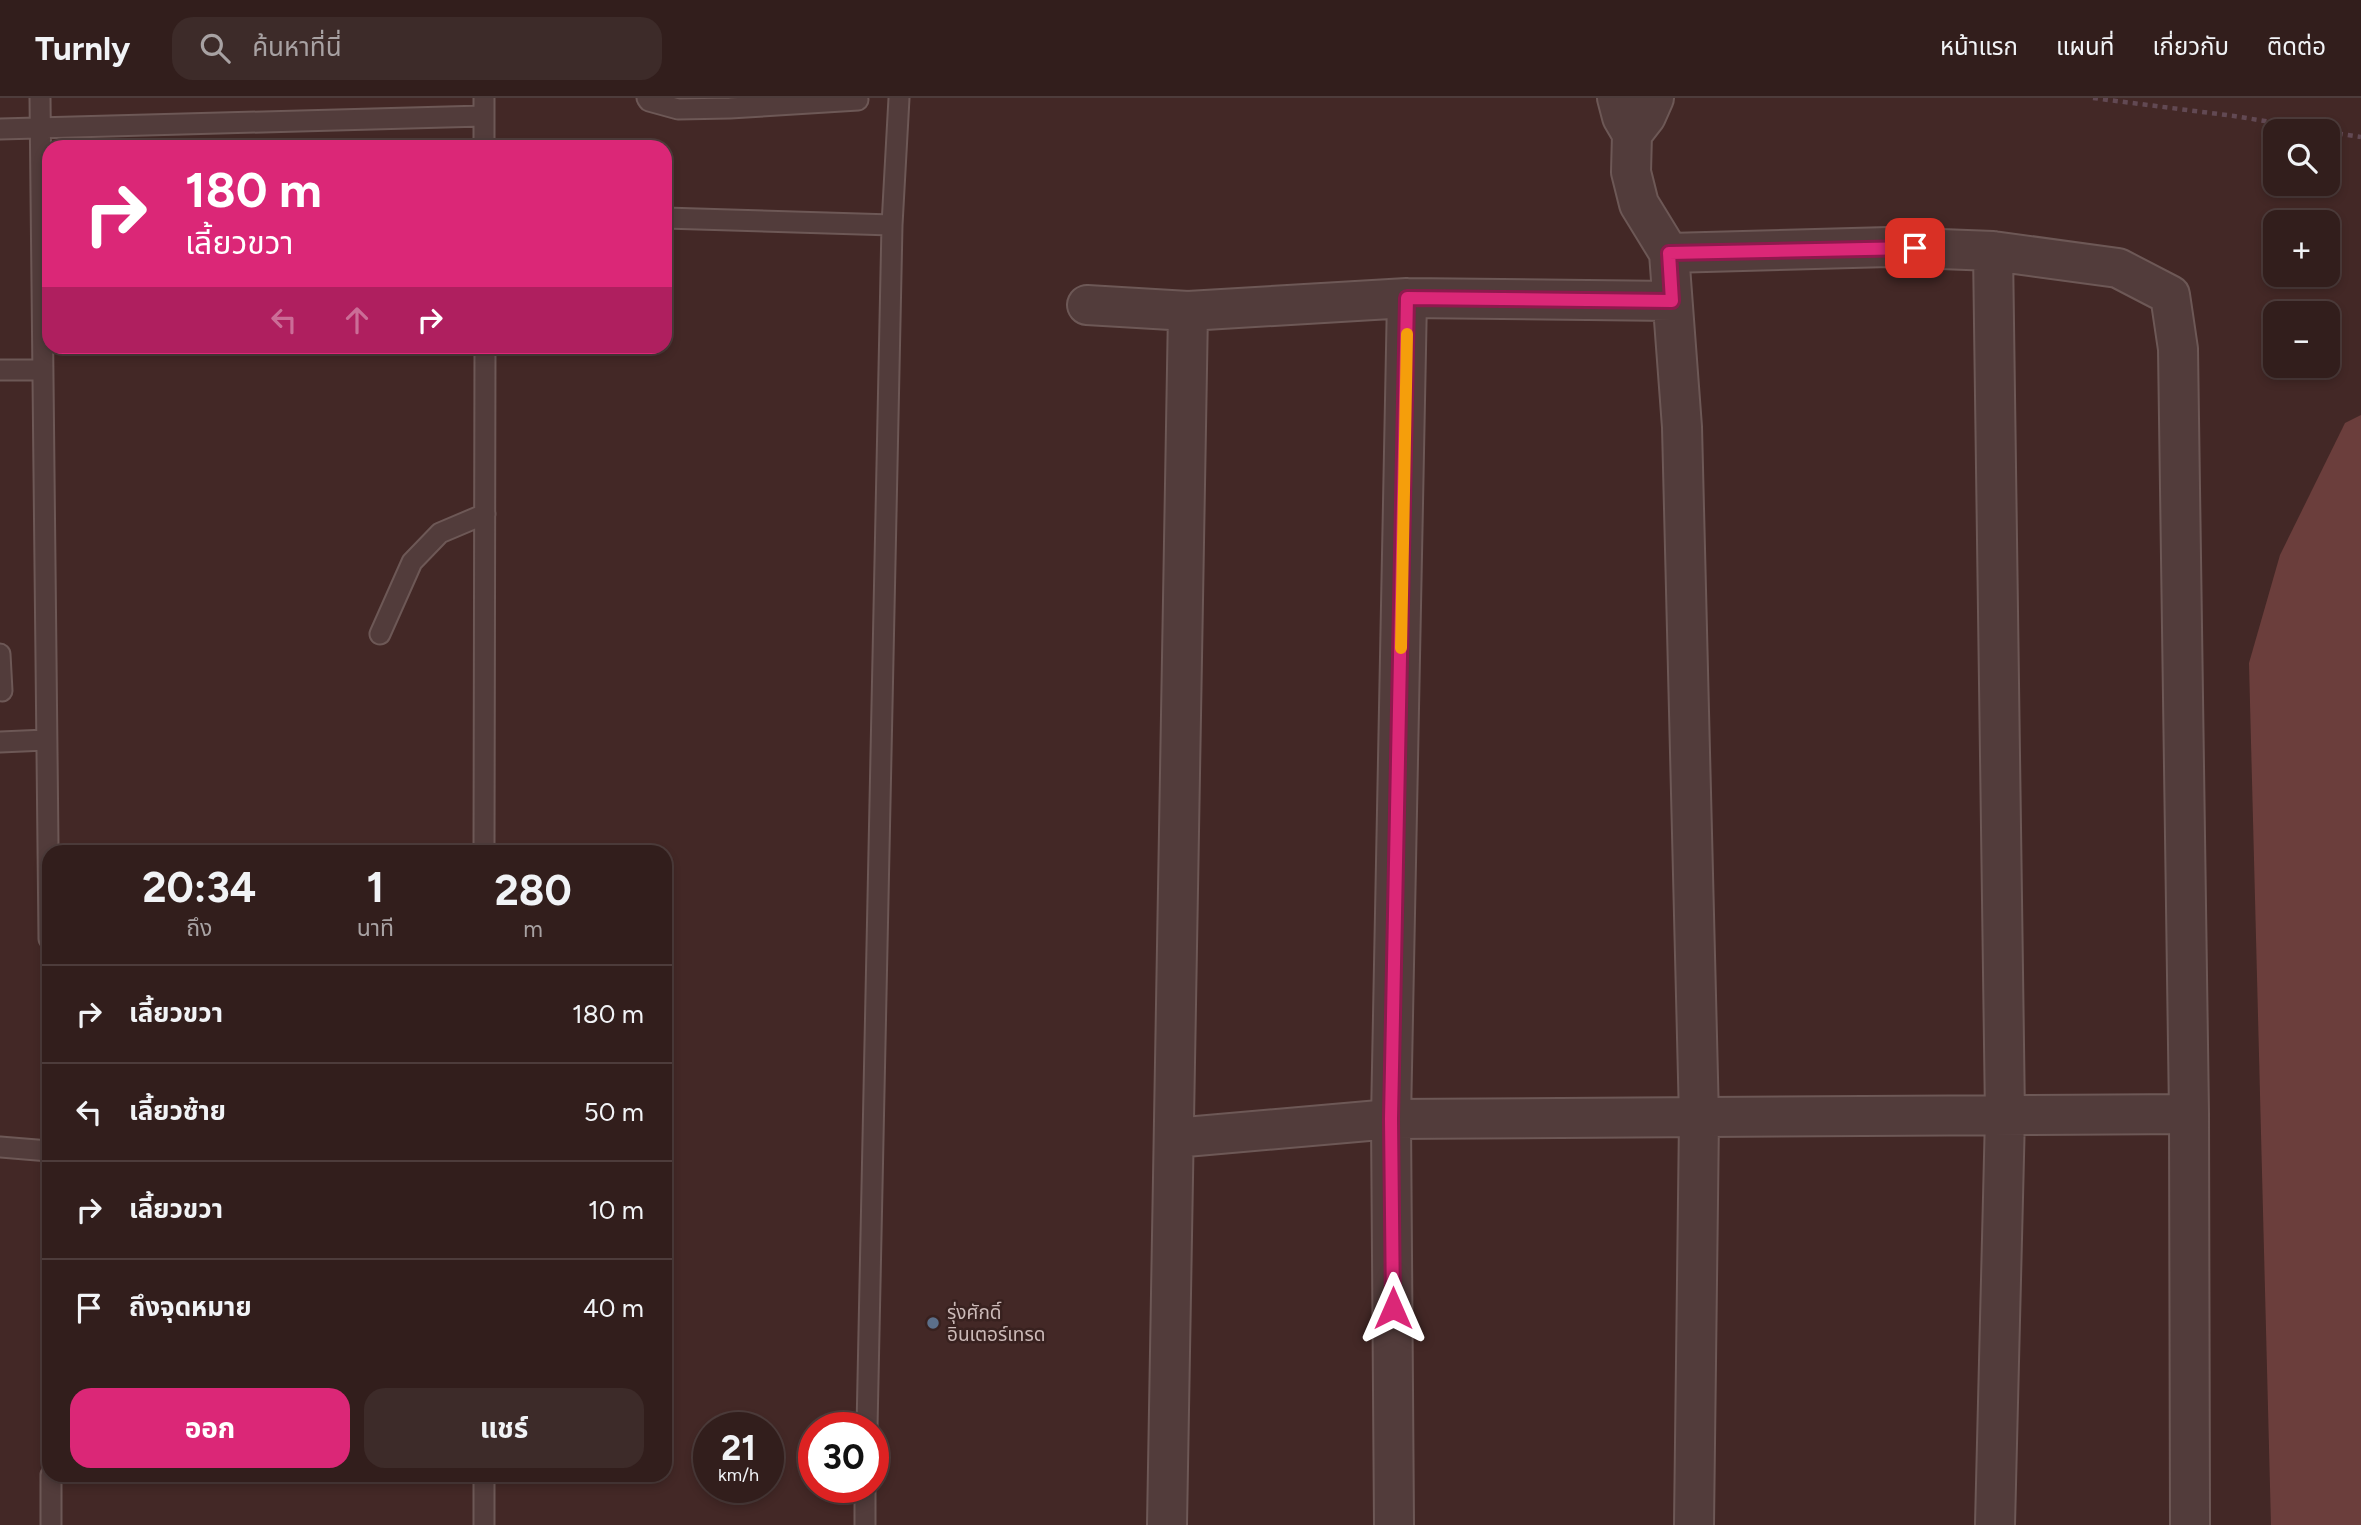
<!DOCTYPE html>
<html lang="th">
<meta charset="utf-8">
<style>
:root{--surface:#321e1c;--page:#3d2b29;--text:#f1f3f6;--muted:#a8a2a3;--line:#4d3c3b;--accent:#db2777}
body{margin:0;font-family:Figtree,"Noto Sans Thai",sans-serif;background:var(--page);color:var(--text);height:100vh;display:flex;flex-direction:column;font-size:26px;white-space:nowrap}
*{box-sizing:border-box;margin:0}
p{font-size:23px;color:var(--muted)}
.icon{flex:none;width:38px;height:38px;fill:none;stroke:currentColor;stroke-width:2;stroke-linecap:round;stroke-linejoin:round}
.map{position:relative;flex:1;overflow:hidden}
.sheet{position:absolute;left:42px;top:747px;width:630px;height:637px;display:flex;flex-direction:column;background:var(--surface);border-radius:21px;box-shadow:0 4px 10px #0003,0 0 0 2px var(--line)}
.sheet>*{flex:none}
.banner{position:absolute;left:42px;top:42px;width:630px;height:214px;border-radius:21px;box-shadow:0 4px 10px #0003,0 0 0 2px var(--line);background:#db2777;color:#fff;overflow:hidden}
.fabs{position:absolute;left:2263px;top:21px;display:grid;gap:14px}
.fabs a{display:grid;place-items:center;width:77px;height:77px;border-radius:14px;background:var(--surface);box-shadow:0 4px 10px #0003,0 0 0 2px var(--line);font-size:35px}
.speed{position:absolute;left:693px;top:1314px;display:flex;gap:14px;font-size:35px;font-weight:700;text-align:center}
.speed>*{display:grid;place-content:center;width:91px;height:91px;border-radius:50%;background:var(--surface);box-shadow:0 4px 10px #0003,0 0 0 2px var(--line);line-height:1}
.speed small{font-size:18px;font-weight:400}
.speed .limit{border:10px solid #d22;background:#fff;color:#111}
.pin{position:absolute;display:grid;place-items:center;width:60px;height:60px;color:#fff;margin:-30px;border-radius:14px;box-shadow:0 4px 10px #0006}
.me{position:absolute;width:77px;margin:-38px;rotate:0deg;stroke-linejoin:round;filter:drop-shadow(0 0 5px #0008)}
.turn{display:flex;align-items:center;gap:24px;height:147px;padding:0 28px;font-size:32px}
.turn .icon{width:91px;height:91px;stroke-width:2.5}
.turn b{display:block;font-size:49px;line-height:60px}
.lanes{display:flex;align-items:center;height:66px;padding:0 28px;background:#0003;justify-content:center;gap:35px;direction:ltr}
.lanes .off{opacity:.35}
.eta{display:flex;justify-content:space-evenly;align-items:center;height:119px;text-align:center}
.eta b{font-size:42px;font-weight:700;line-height:49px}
.action{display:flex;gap:14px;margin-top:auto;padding:14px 28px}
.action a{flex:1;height:80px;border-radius:21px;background:var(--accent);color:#fff;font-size:28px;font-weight:700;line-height:80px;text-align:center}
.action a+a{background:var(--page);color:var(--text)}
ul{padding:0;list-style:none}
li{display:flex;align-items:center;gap:21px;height:98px;padding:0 28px;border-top:2px solid var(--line)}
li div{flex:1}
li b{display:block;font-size:26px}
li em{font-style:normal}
header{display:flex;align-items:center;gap:42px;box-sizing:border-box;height:98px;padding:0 35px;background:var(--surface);border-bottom:2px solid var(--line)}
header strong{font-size:33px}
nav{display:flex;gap:38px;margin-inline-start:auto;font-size:24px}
.search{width:490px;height:63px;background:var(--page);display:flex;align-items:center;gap:18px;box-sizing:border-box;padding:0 24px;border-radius:21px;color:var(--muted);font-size:26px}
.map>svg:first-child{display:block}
.water{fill:#6b3e3c}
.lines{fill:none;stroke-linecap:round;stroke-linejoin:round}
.lane-casing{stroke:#6d5856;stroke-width:23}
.street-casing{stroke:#6d5856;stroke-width:42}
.path{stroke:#624953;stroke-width:4.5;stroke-dasharray:5 5;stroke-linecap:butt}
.lane{stroke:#523c3b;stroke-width:19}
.street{stroke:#523c3b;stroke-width:38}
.route-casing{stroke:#8e194d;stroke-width:18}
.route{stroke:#db2777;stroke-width:12}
.slow{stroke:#f59e0b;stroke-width:12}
.service-dot{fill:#5c6f8a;stroke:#38211f;stroke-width:2.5}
.labels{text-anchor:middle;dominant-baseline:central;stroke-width:5;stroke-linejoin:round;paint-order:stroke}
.poi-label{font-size:19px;fill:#ccbab8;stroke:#38211f;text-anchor:start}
</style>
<header>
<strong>Turnly</strong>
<div class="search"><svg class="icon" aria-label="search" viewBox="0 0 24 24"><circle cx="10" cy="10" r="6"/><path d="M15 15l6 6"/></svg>ค้นหาที่นี่</div>
<nav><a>หน้าแรก</a><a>แผนที่</a><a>เกี่ยวกับ</a><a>ติดต่อ</a></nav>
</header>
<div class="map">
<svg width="2361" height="1427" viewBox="0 0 2361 1427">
<rect width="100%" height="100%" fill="#432826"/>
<path class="water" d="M2361 317V1427H2271L2249 565 2280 457 2345 325Z"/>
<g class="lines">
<g class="lane-casing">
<path id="lane" d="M40 0 49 841
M647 0 649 3 678 11 730 10 858 2
M0 31 483 18
M484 49V0
M665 120 892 127
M0 272H42
M380 536 412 464 440 435 485 416
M0 556 2 593
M0 644 46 642
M484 754 485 248
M0 1049 49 1053
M867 1330 892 127 899 0
M51 1377V1427
M484 1427V1377
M865 1427V1390"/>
</g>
<g class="street-casing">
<path id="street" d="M1617 0 1622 19 1632 36
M1654 0 1646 18 1632 36 1631 74 1639 106 1669 155 1682 329 1699 1020 1694 1427
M1993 153 2005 1018 1995 1427
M1669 155 1889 149 1993 153 2118 170 2170 197 2178 251 2189 1016 2190 1427
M1087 207 1188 213 1407 200 1672 203
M1174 1040 1391 1021 2189 1016
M1167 1427 1188 213
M1394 1427 1391 1021 1407 200"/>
</g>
<path class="path" d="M2093 0 2234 18 2325 33
M2328 34 2361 39"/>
<use href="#lane" class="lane"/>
<use href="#street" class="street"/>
</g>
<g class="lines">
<g class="route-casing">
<path id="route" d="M1393 1210 1391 1021 1407 200 1672 203 1669 155 1915 150"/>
</g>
<use href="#route" class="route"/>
<path class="slow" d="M1401 550 1407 236"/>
</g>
<circle class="service-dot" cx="933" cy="1225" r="7"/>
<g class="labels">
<g class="poi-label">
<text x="947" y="1214">รุ่งศักดิ์<tspan x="947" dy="22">อินเตอร์เทรด</tspan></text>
</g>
</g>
</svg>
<div class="fabs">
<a><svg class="icon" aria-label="search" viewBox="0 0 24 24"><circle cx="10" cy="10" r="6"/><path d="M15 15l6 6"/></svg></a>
<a>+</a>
<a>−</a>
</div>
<div class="speed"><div>21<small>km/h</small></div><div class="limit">30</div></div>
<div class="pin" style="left:1915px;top:150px;background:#d93025"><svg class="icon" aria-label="arrive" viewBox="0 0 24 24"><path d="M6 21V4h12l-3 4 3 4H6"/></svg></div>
<svg class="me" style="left:1393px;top:1210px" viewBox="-20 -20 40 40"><path d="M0-17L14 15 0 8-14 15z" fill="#db2777" stroke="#fff" stroke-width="4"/></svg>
<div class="banner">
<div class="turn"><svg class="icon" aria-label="right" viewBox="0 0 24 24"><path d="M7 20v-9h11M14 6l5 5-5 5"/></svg><div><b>180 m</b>เลี้ยวขวา</div></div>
<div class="lanes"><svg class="icon off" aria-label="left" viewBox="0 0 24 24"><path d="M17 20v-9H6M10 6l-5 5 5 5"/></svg><svg class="icon off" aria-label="ahead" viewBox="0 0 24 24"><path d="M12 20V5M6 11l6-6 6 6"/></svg><svg class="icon" aria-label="right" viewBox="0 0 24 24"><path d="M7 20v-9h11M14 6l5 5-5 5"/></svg></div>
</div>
<section class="sheet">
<div class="eta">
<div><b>20:34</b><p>ถึง</p></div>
<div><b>1</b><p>นาที</p></div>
<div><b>280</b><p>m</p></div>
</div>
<ul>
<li><svg class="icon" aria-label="right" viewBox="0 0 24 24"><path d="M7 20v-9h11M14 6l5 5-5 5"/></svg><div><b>เลี้ยวขวา</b></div><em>180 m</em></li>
<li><svg class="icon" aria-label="left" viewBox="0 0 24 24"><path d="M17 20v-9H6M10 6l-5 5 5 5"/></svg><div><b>เลี้ยวซ้าย</b></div><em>50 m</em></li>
<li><svg class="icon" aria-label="right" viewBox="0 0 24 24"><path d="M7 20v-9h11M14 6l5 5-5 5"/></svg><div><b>เลี้ยวขวา</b></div><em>10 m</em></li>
<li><svg class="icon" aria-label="arrive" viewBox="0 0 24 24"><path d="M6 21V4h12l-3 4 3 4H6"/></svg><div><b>ถึงจุดหมาย</b></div><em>40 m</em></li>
</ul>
<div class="action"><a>ออก</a><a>แชร์</a></div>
</section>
</div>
